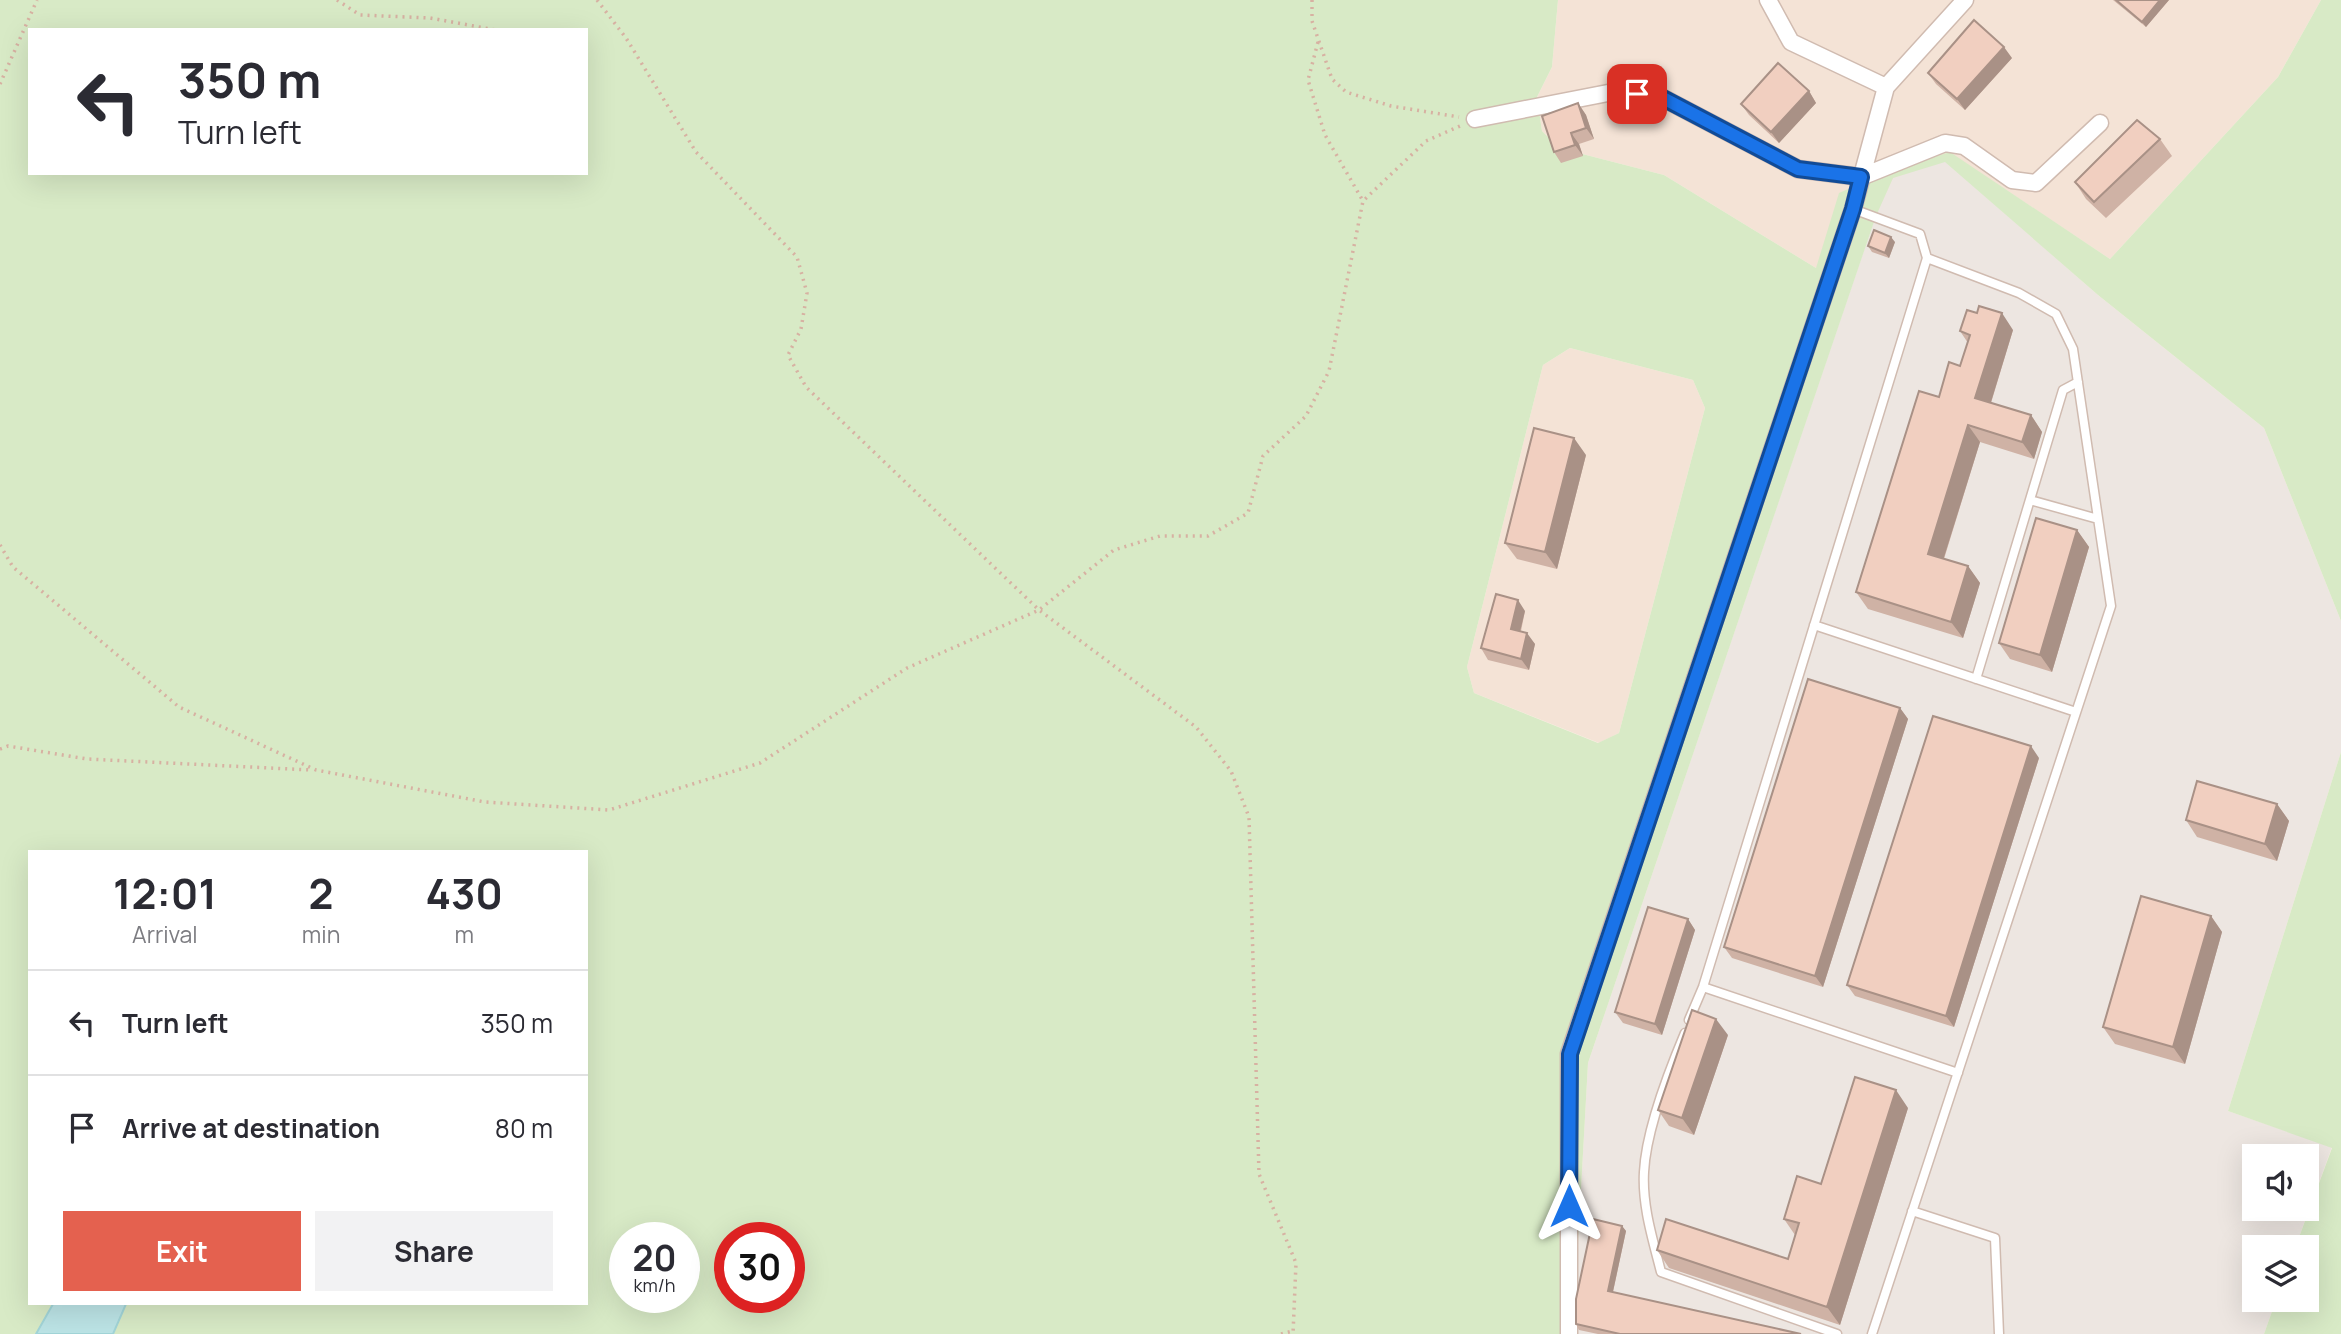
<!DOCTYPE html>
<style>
:root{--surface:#fff;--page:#f2f2f3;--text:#2b2b33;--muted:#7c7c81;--line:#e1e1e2;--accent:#e4614f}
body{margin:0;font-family:Manrope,sans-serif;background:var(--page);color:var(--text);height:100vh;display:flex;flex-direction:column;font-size:26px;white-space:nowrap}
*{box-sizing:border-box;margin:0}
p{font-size:23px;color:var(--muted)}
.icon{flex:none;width:38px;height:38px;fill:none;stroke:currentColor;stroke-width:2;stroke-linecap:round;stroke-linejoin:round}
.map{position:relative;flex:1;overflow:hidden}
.drawer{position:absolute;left:28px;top:850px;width:560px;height:455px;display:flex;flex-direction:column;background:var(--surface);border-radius:0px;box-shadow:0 7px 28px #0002}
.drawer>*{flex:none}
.hud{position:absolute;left:28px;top:28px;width:560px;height:147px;border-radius:0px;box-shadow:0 7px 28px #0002;background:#fff;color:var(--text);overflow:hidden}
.tools{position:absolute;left:2242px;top:1144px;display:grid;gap:14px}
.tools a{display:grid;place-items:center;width:77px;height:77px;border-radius:0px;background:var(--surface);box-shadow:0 7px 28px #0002;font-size:35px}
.speed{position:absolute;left:609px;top:1222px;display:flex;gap:14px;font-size:35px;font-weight:700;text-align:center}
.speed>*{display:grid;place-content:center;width:91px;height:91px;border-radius:50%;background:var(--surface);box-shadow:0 7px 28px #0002;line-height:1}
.speed small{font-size:18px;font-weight:400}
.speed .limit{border:10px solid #d22;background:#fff;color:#111}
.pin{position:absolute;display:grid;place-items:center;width:60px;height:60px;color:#fff;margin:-30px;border-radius:14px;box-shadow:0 4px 10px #0006}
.me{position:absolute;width:77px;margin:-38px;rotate:0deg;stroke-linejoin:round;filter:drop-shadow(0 0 5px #0008)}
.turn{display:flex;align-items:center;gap:24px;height:147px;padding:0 35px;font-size:32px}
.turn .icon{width:91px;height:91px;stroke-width:2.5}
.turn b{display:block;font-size:49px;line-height:60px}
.eta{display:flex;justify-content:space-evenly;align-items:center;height:119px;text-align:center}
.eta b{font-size:42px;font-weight:700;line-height:49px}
.primary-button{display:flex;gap:14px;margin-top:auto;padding:14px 35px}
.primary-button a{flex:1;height:80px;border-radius:0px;background:var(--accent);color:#fff;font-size:28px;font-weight:700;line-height:80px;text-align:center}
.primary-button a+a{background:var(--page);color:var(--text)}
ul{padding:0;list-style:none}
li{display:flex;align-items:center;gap:21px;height:105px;padding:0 35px;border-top:2px solid var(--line)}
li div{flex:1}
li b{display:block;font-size:26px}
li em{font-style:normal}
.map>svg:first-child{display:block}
.residential{fill:#f4e3d6}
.industrial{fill:#ede6e1;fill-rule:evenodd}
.green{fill:#d8eac6;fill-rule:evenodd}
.water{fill:#bce4e6;stroke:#a2d5d8;stroke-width:2}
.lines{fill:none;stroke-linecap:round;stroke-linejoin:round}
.lane-casing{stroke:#d0bbb0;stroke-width:11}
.street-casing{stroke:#d0bbb0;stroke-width:19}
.path{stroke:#d7b1a2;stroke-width:3.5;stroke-dasharray:2 5;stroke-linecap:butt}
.lane{stroke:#fff;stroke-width:8}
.street{stroke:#fff;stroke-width:16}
.wall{fill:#cfb2a5}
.shaded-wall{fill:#a99186}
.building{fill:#f1cfc0;stroke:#a99186;stroke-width:2}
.route-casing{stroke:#114b97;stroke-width:18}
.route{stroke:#1a73e8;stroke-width:12}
</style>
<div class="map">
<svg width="2341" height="1334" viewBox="0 0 2341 1334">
<rect width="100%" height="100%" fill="#fcf2e8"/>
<path class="residential" d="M1558 0H2321L2278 77 2110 259 1949 152 1816 268 1664 175 1559 148 1542 131 1537 97 1552 67Z
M1570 348 1693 380 1705 408 1619 733 1599 743 1474 693 1467 667 1543 365Z"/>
<path class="industrial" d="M1945 161 2098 295 2264 428 2341 621V752L2228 1111 2332 1147 2295 1248H2254V1300H2276L2264 1334H1573L1588 1063 1876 215 1893 178ZM2254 1157H2306V1209H2254Z"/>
<path class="green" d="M0 0H1558L1552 67 1537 97 1542 131 1559 148 1664 175 1816 268 1839 193 1889 171 1950 152 2110 259 2278 77 2321 0H2341V621L2264 428 2098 295 1945 162 1893 178 1876 216 1588 1063 1573 1334H113L126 1304H586V852H30V1304H53L36 1334H0ZM30 30H586V173H30ZM1570 348 1693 380 1705 408 1619 733 1598 743 1474 693 1467 667 1543 365ZM625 1237H684V1297H625ZM730 1237H789V1297H730Z
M2341 752V1334H2264L2276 1300H2306V1248H2295L2332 1148 2228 1111Z"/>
<path class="water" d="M53 1304H126L113 1334H36Z"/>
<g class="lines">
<g class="lane-casing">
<path id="lane" d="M2030 500 2098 519
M1814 625 2076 712
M1976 679 2063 390 2078 382
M1703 987 1958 1073
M1689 1020 1703 987 1927 258 1920 234 1853 209
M1685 1033C1669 1071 1646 1130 1644 1172 1642 1206 1653 1240 1661 1272L1837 1334
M1912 1211 1995 1238 1999 1334
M1872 1334 2111 606 2073 349 2056 314 2019 293 1927 258"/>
</g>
<g class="street-casing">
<path id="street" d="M1768 0 1791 42 1886 87
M1475 119 1613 92 1661 97 1798 169 1861 177 1945 143 1964 146 2012 180 2036 183 2100 123
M1569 1334V1054L1853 209 1886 87 1965 0"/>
</g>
<path class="path" d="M337 0 360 15 430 18 496 30
M597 0 626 38 696 152 797 257 807 293 801 329 788 355 806 387 1039 610 1196 727 1231 771 1249 817 1259 1174 1296 1263 1293 1334
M1312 0V21L1332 79 1346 92 1391 106 1459 117
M1318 42 1308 80 1325 135 1363 201
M0 84 37 0
M0 545 13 567 179 707 316 770 485 802 609 810 760 763 907 668 1039 610 1114 550 1160 536H1208L1248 513 1263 456 1306 416 1329 371 1363 201 1426 141 1460 126
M0 749 8 746 87 759 311 770
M1281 1334 1293 1331"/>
<use href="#lane" class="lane"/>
<use href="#street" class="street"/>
</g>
<path class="wall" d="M2113 0H2169L2146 27Z
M2012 58 1965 110 1936 84 1928 73Z
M1809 91 1816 103 1779 143 1749 115 1741 104Z
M1578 103 1586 115 1594 139 1579 144 1583 156 1561 163 1554 152Z
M2160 139 2172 156 2106 218 2086 199 2075 182Z
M1895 242 1889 258 1872 252 1868 246Z
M2013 330 1991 403 2031 415 2042 432 2034 459 1980 442 1944 559 1968 566 1980 583 1963 638 1868 609 1856 592 1939 397 1960 366 1968 343 1960 331Z
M1586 455 1557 569 1517 559 1505 543Z
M2077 530 2089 547 2052 672 2010 659 1999 643Z
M1525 611 1521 631 1535 644 1529 670 1488 660 1481 648Z
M1900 708 1908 719 1823 987 1732 958 1724 947Z
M2039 758 1954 1027 1855 996 1847 985Z
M2277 804 2289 821 2277 861 2197 837 2186 820Z
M2211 916 2222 932 2185 1064 2115 1044 2103 1027Z
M1688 919 1695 930 1662 1035 1623 1023 1615 1012Z
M1728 1035 1694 1135 1669 1126 1658 1110Z
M1908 1108 1840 1325 1669 1268 1657 1250 1788 1259 1795 1235 1784 1219 1821 1184Z
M1622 1226 1626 1231 1613 1292 1801 1334H1598L1579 1330 1576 1324Z"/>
<path class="shaded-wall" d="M2160 0H2169L2146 27 2142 22Z
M2004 47 2012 58 1965 110 1957 99Z
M1809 91 1816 103 1779 143 1771 132Z
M1578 103 1586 115 1594 139 1586 128Z
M1571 133 1579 144 1583 156 1575 145Z
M1891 237 1895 242 1889 258 1885 253Z
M2002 313 2013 330 1987 415 1975 398Z
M2031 415 2042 432 2034 459 2022 442Z
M1968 425 1980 442 1940 570 1928 554Z
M1574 438 1586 455 1557 569 1545 552Z
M2077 530 2089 547 2052 672 2040 655Z
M1968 566 1980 583 1963 638 1951 622Z
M1518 600 1525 611 1518 640 1511 629Z
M1527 633 1535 644 1529 670 1521 659Z
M1900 708 1908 719 1823 987 1815 976Z
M2031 746 2039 758 1954 1027 1946 1016Z
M2277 804 2289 821 2277 861 2265 844Z
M2211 916 2222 932 2185 1064 2173 1047Z
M1688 919 1695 930 1662 1035 1655 1024Z
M1716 1019 1728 1035 1694 1135 1682 1118Z
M1896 1090 1908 1108 1840 1325 1827 1307Z
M1622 1226 1626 1231 1612 1296 1608 1291Z"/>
<path class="building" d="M2116 0H2160L2142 22Z
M1974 20 2004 47 1957 99 1928 73Z
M1778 63 1809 91 1771 132 1741 104Z
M1578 103 1586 128 1571 133 1575 145 1554 152 1542 116Z
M2137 120 2160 139 2094 202 2075 182Z
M1874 230 1891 237 1885 253 1868 246Z
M1979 306 2002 313 1975 398 2031 415 2022 442 1968 425 1928 554 1968 566 1951 622 1856 592 1919 391 1939 397 1949 362 1960 366 1970 335 1960 331 1967 310 1977 313Z
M1534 428 1574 438 1545 552 1505 543Z
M2036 518 2077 530 2040 655 1999 643Z
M1496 594 1518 600 1511 629 1527 633 1521 659 1481 648Z
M1808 679 1900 708 1815 976 1724 947Z
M1933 716 2031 746 1946 1016 1847 985Z
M2197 781 2277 804 2265 844 2186 820Z
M2141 896 2211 916 2173 1047 2103 1027Z
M1648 907 1688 919 1655 1024 1615 1012Z
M1692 1010 1716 1019 1682 1118 1658 1110Z
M1855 1077 1896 1090 1827 1307 1657 1250 1666 1219 1788 1259 1799 1223 1784 1219 1797 1176 1821 1184Z
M1593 1219 1622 1226 1608 1291 1801 1334H1620L1576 1324V1299Z"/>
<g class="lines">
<g class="route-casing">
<path id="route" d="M1569 1206 1570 1054 1853 209 1861 177 1798 169 1661 97 1637 94"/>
</g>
<use href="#route" class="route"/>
</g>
</svg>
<div class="tools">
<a><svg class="icon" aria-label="sound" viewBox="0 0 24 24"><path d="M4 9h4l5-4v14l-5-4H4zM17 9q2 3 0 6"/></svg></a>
<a><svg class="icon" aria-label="layers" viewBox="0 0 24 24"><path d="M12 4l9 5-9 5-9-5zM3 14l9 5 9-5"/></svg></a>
</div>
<div class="speed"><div>20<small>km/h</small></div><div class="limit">30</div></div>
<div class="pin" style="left:1637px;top:94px;background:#d93025"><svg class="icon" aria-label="arrive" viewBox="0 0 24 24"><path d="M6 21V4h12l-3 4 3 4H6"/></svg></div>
<svg class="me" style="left:1569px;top:1206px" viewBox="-20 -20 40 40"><path d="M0-17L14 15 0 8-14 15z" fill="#1a73e8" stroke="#fff" stroke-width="4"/></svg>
<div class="hud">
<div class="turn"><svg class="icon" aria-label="left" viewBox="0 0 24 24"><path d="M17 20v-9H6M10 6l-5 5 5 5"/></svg><div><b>350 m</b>Turn left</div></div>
</div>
<section class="drawer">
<div class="eta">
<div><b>12:01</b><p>Arrival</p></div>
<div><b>2</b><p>min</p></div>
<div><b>430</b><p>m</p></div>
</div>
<ul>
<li><svg class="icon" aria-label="left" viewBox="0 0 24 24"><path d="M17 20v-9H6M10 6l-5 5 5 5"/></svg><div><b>Turn left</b></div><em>350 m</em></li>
<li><svg class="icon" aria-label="arrive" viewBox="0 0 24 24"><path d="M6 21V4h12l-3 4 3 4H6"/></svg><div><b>Arrive at destination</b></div><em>80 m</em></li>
</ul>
<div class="primary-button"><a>Exit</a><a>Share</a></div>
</section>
</div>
